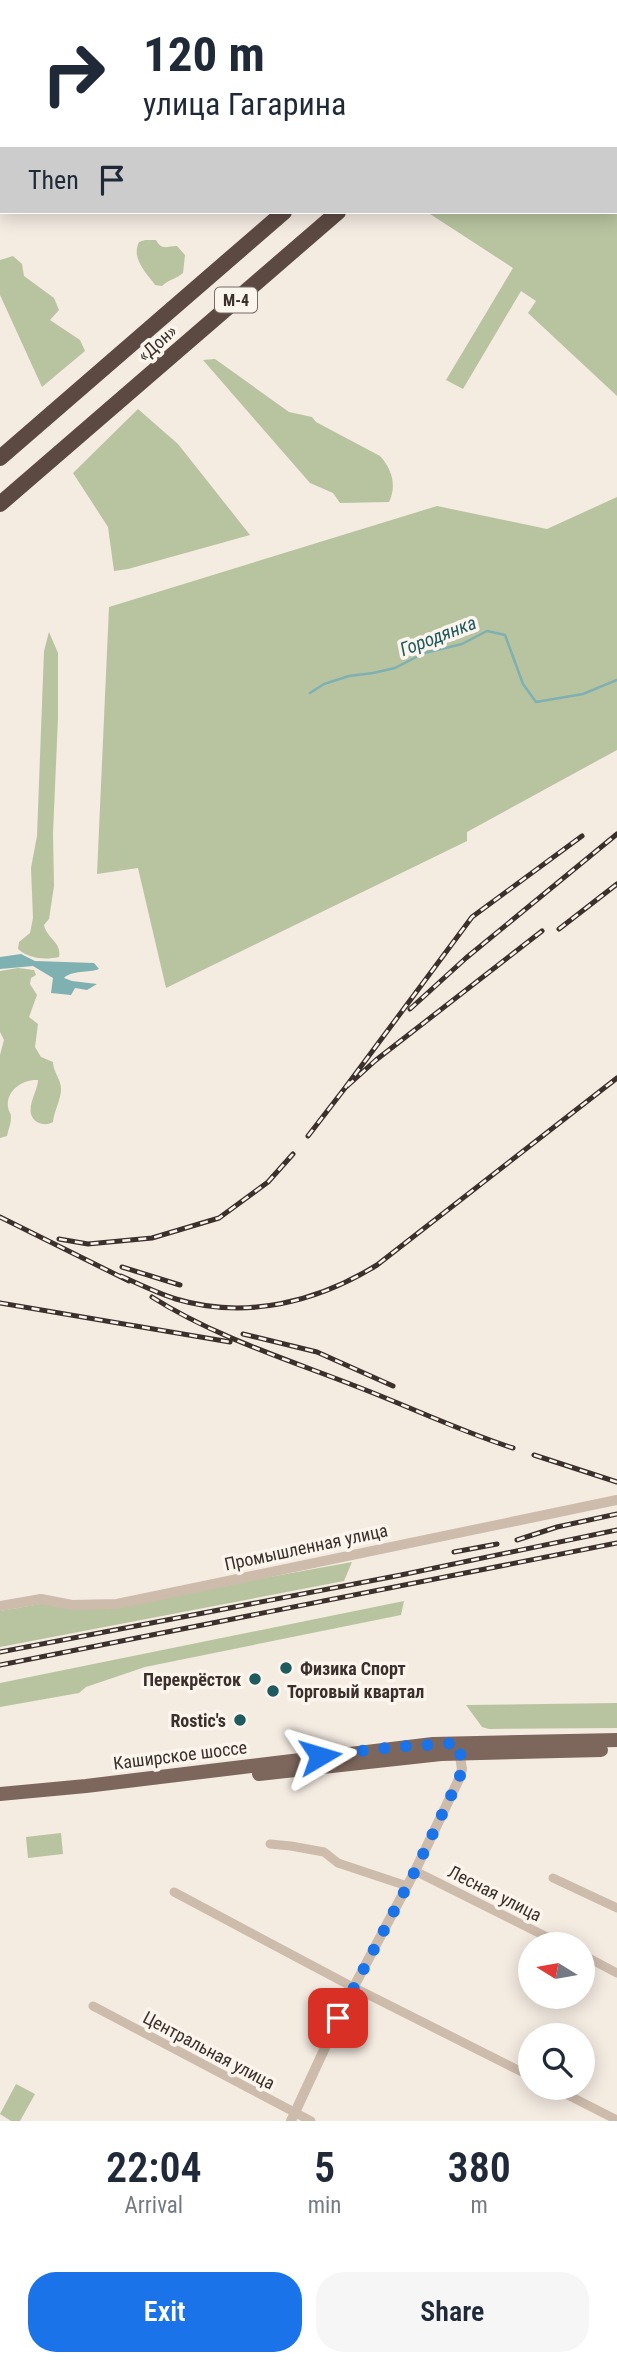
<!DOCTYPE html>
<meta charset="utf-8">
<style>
:root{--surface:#fff;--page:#f6f6f7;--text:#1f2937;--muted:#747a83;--accent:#1a73e8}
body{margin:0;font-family:"Roboto Condensed",sans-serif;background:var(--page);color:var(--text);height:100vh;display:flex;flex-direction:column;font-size:26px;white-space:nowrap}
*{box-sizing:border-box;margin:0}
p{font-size:23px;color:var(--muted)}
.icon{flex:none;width:38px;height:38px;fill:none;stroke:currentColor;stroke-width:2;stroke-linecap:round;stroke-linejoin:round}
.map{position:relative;height:2121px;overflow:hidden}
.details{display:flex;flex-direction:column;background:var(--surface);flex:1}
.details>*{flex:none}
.top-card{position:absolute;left:0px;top:0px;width:618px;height:214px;box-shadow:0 4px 18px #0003;background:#fff;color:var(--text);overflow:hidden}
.needle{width:46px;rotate:281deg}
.tools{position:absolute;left:518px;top:1932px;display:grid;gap:14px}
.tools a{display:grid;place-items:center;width:77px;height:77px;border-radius:50%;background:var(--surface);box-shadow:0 4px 18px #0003;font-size:35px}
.pin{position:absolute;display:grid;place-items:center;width:60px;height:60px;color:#fff;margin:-30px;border-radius:14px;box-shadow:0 4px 10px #0006}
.me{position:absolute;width:77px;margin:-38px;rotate:83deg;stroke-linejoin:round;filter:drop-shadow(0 0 5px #0008)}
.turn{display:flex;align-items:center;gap:24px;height:147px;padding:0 28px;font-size:32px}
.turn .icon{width:91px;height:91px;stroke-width:2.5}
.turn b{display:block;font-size:49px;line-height:60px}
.then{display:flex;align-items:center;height:66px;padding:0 28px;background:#0003;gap:14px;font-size:26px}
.eta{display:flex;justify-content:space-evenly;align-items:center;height:119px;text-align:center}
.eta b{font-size:42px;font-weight:600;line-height:49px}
.primary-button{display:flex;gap:14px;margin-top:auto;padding:14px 28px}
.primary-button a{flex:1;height:80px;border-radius:28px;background:var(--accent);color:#fff;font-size:28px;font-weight:600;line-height:80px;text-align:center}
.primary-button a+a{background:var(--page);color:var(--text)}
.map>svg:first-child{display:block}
.green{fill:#b8c4a0}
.water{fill:#7fb0b2}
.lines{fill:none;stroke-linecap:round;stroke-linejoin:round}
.stream{stroke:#7fb0b2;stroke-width:2.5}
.minor{stroke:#cdbbac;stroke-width:9}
.tertiary{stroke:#cdbbac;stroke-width:10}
.primary{stroke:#7d675c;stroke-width:14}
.motorway{stroke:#5c4a42;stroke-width:16}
.rail-casing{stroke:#3b302b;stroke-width:5}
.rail{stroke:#fbf5ee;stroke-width:2.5;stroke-dasharray:8;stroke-linecap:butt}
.route{stroke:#1a73e8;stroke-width:12;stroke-dasharray:0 21.6}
.poi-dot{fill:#1f5a5e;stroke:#fbf5ee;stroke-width:2.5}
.labels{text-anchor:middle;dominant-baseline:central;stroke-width:7;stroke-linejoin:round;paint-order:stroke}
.shield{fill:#fbf5ee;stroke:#756b66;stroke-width:2}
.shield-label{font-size:16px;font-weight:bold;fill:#3b302b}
.street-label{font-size:18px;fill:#3b302b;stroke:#fbf5ee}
.poi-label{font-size:18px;font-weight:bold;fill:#3b302b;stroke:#fbf5ee;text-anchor:start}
.water-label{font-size:19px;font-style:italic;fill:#1f5a5e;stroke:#fbf5ee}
</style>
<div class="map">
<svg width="617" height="2121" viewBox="0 0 617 2121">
<rect width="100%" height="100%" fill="#f4ebe1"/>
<path class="green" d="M0 0H493L491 2H2V106L0 105Z
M617 18V396L528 313 536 301 521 291 463 389 446 380 513 268 427 212H616Z
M145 240H156C162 251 167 246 177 246L185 255 183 273C176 279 168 280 162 286L155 285C146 272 131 259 139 242Z
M13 256 22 264 24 276 54 298 59 310 50 320 80 340 85 351 42 387 0 295V260Z
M215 359 289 412 312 417 316 422 380 456C392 469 397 486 389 502L340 503 333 493 310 483 203 360Z
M138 409 178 444 250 535 128 569 114 571 108 527 73 473Z
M617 497V750L467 832V841L166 988 138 868 97 874 109 607 437 506 547 529Z
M49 632 58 653V718L53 833 54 886 49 919 44 925C47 939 62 942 59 957 44 960 30 959 18 949L19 942 30 933 33 918 31 868 37 836 44 651Z
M18 968 34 970 36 975 31 978 30 984 37 995 29 1017 38 1024 35 1047 41 1057 53 1062C53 1072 61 1079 61 1089 61 1100 54 1111 53 1122 47 1125 43 1125 37 1122 22 1112 38 1092 38 1080 23 1079 6 1090 8 1107 9 1113 11 1112 11 1118 11 1124 8 1130 7 1136L0 1138V1055L4 1040 0 1032V971Z
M352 1562 344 1581 0 1647V1611L40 1604 125 1603Z
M404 1601 401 1615 145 1667 86 1687 79 1693 0 1707V1683Z
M617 1703V1728L489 1729 482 1727 466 1705Z
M61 1833 63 1854 28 1858 26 1837Z
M16 2084 35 2094 20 2121H11L0 2114Z"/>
<path class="water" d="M21 954 35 961 94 963 99 969C88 973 72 970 64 978L72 981 97 984 87 990 75 988 71 995 51 993 53 978 33 966 0 969V957Z"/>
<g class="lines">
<path class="stream" d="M310 693 324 684 349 676 373 673 395 668 424 653 462 644 487 631 505 635 523 684 536 702 583 694 617 680"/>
<path class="minor" d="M270 1844 291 1846 324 1852 338 1863 407 1886
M415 1871 561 1944
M553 1878 617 1908
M174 1892 347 1984 530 2076
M583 1955 617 1973
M93 2006 311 2121
M554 2088 617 2120"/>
<path class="tertiary" d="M0 1606 41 1599 72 1605 117 1604 617 1500
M291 2121 349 1996 415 1871 459 1779 462 1769 459 1749"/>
<path class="primary" d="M259 1774 441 1754 601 1750
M0 1794 86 1786 433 1744 617 1740"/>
<path class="motorway" d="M534 2 536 0
M579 2 581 0
M0 458 284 212
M0 504 338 212"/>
<g class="rail-casing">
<path id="rail" d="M559 929 617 884
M410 1009 466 958 617 834
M345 1088 472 917 582 836
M308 1136 345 1088 376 1060 542 931
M0 1217 129 1281
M59 1239 88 1244 152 1238 219 1218 268 1182 293 1154
M122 1267 180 1285
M121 1276C139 1284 157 1293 176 1299 246 1320 317 1302 377 1265L617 1078
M152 1297C215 1337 289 1360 358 1387 410 1407 460 1431 513 1448
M0 1303 230 1342
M243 1334 317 1352 393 1386
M534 1455 617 1482
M517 1540 557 1527 617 1514
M454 1552 497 1544
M0 1652 401 1575 617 1530
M0 1665 617 1543"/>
</g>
<use href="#rail" class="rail"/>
</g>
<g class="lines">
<path class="route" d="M320 1756 394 1747 459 1743 462 1769 459 1779 415 1871 338 2018"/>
</g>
<g class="poi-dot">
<circle cx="286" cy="1668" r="7"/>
<circle cx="255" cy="1679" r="7"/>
<circle cx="273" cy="1691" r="7"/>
<circle cx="240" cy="1720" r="7"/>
</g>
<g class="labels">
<rect class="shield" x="215" y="287.5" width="42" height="25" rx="5"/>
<g class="shield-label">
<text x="236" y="300">М-4</text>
</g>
<g class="street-label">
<text transform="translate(157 343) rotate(-41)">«Дон»</text>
<text transform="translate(306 1547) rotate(-12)">Промышленная улица</text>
<text transform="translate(180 1755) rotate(-7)">Каширское шоссе</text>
<text transform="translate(495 1893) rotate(27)">Лесная улица</text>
<text transform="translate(209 2050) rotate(28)">Центральная улица</text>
</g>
<g class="poi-label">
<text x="300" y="1668">Физика Спорт</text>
<text x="241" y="1679" text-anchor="end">Перекрёсток</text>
<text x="287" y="1691">Торговый квартал</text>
<text x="226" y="1720" text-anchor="end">Rostic's</text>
</g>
<g class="water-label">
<text transform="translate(438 636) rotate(-21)">Городянка</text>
</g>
</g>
</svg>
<div class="tools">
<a><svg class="needle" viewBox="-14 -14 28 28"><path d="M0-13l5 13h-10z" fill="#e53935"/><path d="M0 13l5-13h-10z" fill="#747a83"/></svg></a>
<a><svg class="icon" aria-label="search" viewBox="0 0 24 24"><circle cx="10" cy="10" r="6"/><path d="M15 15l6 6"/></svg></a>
</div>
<div class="pin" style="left:338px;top:2018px;background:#d93025"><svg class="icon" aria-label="arrive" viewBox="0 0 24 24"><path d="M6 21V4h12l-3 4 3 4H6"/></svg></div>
<svg class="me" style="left:320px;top:1756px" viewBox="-20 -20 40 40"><path d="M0-17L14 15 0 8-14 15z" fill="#1a73e8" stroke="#fff" stroke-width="4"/></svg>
<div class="top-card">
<div class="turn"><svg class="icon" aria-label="right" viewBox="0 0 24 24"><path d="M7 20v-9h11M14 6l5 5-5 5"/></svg><div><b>120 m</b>улица Гагарина</div></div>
<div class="then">Then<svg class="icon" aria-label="arrive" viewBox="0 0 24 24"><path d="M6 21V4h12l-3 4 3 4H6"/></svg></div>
</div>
</div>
<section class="details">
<div class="eta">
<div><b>22:04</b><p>Arrival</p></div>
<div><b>5</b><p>min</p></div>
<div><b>380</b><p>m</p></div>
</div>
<div class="primary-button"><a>Exit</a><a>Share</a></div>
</section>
